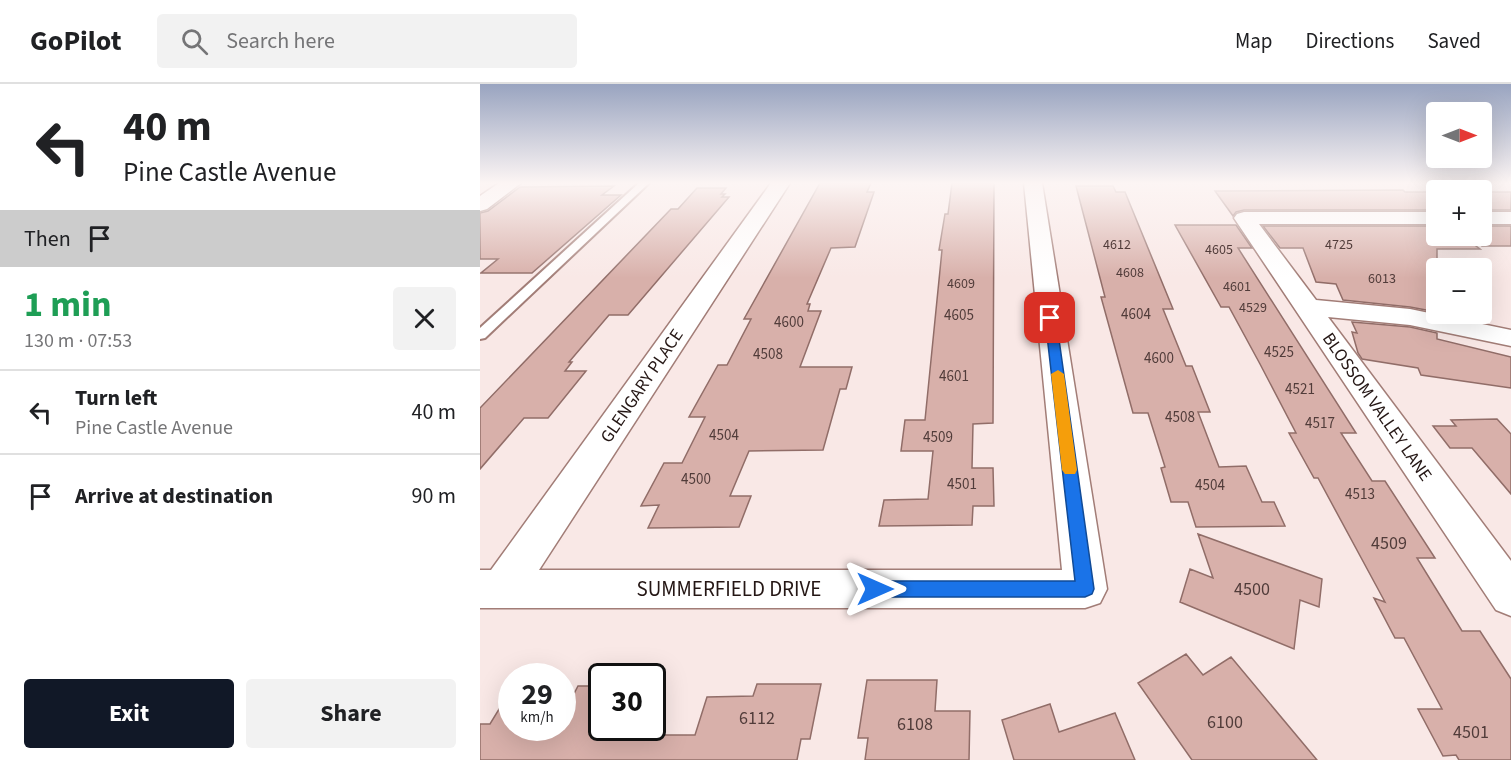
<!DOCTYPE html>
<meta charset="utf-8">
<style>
:root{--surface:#fff;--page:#f2f2f2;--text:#202124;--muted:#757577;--line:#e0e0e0;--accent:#111827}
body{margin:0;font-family:"Source Sans 3",sans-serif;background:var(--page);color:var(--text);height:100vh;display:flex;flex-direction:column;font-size:22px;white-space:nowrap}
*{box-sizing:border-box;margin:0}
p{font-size:20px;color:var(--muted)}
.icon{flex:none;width:33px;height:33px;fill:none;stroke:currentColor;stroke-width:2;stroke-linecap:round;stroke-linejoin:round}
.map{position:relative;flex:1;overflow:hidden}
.details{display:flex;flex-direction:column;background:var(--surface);width:480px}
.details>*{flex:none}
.top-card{background:#fff;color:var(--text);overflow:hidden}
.needle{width:39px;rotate:90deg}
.tools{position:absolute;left:946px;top:18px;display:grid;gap:12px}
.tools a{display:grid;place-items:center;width:66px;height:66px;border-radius:6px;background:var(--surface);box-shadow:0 6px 24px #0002;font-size:30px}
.speed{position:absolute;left:18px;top:579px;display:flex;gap:12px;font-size:30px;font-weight:700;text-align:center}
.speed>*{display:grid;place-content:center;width:78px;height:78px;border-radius:50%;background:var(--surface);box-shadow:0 6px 24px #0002;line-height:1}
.speed small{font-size:15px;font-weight:400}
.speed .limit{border:3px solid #111;border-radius:9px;background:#fff;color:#111}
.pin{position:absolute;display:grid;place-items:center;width:51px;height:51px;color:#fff;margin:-26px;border-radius:12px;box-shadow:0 3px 9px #0006}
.me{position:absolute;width:66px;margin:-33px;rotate:90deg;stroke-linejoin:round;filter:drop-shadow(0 0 4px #0008)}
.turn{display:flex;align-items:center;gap:21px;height:126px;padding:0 24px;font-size:27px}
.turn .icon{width:78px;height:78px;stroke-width:2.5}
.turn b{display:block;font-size:42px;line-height:51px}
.then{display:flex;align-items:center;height:57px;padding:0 24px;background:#0003;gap:12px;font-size:22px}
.round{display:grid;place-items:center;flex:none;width:63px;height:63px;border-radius:6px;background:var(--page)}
.overview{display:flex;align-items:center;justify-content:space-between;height:102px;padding:0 24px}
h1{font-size:36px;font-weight:700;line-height:45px;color:#1e9e55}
.action{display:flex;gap:12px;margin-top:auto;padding:12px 24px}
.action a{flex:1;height:69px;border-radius:6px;background:var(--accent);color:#fff;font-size:24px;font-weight:700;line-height:69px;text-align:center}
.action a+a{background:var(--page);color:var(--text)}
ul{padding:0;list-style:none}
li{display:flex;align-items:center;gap:18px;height:84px;padding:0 24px;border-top:2px solid var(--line)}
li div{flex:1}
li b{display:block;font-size:22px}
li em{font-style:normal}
header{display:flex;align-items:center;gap:36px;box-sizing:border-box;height:84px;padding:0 30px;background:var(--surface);border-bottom:2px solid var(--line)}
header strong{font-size:28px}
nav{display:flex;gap:33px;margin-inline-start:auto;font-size:21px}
.search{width:420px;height:54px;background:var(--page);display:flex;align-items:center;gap:15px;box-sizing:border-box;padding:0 21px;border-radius:6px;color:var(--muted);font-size:22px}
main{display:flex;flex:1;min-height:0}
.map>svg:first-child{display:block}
.building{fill:#d8b0aa;stroke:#916d68;stroke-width:1.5}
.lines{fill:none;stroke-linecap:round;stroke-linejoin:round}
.lane-casing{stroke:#a27d77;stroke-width:4}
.street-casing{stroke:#a27d77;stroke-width:3}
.lane{fill:#fff;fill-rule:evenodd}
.street{fill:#fff;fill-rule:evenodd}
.route{fill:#1a73e8;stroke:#114b97;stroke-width:1.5}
.slow{fill:#f59e0b}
.labels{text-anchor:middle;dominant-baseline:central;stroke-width:6;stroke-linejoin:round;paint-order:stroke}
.far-number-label{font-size:14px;fill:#513c3a}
.number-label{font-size:15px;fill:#513c3a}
.street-label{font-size:18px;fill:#241614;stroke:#fff}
.near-number-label{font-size:18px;fill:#513c3a}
.near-street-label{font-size:21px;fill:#241614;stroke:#fff}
</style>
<header>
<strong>GoPilot</strong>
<div class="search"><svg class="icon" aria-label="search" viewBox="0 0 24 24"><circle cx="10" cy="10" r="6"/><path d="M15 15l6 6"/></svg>Search here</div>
<nav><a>Map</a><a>Directions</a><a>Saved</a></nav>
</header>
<main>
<section class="details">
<div class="top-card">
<div class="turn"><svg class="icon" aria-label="left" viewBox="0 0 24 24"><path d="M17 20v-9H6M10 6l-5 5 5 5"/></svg><div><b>40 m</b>Pine Castle Avenue</div></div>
<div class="then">Then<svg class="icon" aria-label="arrive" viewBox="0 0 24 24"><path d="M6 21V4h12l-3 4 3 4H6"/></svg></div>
</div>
<div class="overview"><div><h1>1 min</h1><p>130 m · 07:53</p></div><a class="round"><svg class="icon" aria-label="close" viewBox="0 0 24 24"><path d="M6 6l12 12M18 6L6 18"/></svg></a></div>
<ul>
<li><svg class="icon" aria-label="left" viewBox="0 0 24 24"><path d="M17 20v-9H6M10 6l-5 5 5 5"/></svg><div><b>Turn left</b><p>Pine Castle Avenue</p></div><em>40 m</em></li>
<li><svg class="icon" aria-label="arrive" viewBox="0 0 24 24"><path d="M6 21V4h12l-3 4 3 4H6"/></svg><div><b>Arrive at destination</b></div><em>90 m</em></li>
</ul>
<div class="action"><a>Exit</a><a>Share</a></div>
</section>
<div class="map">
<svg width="1031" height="676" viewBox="0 0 1031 676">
<rect width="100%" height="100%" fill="#f9e8e6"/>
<path class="building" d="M340 99H391L387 108H394L375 163 351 164 327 220H330L328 227H341L320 283H372L366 305H360L343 366 269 367 250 412H271L259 443 168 444 179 421 161 422 184 379H202L225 333H209L238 281H247L271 235H264Z
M472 99H514L513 339 493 340 492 384H513L514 422H493L492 441 399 442 404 416 448 415 453 367H421L425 336H445L462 166H459L465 130H468Z
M134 102 122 111H141L52 189H1L18 175H0V129L8 127 40 103Z
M596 102H633L636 108H645L693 225H683L706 282H712L730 328H718L739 383 766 382 782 418H794L805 442 716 443 708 418H691L681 384 685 383 668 329H653L621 213H625Z
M217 104H246L241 110H245L242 113H249L148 231H129L89 278H92L85 287H106L68 334H44L0 385V324L191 125H198Z
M923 106 925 108H957V126H764L756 128 753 132 735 107Z
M1002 108H1031V126H1002Z
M695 141H756L772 164H758L876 349H861L892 397H905L955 474H937L982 547H1000L1031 595V676H979L976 671 963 672 938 625H962L924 554H915L894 514 905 518 838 394H834L809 349H816L780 280 749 223H741Z
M783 142H957V152H982L1000 165H957V228L930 223 863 216 856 200 836 198 823 164H800Z
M1002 142H1031V162H1002Z
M872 238 930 243 957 249V255L1031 273V304L941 291 938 284 882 275 878 269 872 248 877 249Z
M1017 335 1031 350V410L992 364H970L953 342H976L971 336Z
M718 450 842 495 839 523 820 516 814 565 700 518 710 485 733 494Z
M706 570 723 591 751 573 837 676H712L658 599Z
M387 596H457L455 627H490L489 676H385L388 654H378Z
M277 600H341L330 655H321L317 676H0V640H10L32 604V644H82V633L98 602H122V644H145L142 651H215L227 613 273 612Z
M570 620 579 648 635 629 655 676H534L522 636Z"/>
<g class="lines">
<g class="lane-casing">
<path id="lane" d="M159 99H169L5 254 0 255V244Z"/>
</g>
<g class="street-casing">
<path id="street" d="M19 99H41L7 125 0 127V112Z
M291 99H310L59 486H582L544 99H562L627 505 620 519 605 524H0V486H11Z
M764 128H957V140H779L836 216 930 225 1031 246V262L930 241 848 233 1031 477V532L1016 526 754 134 757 130Z
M1002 128H1031V140H1002Z"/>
</g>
<use href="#lane" class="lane"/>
<use href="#street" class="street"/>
</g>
<linearGradient id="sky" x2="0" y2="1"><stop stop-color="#99a4c0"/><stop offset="0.51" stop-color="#fcf5f4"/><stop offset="1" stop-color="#fcf5f4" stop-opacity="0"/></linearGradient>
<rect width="1031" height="194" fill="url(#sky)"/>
<path class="route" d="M570 231 576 234 614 505 612 510 605 513H395L389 510 387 505 389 499 395 497H595L565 234Z"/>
<path class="slow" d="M578 286 584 290 597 386 595 390H585L582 386 571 290Z"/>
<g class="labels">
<g class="far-number-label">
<text x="637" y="161">4612</text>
<text x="859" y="161">4725</text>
<text x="739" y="166">4605</text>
<text x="650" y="189">4608</text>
<text x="902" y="195">6013</text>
<text x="481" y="200">4609</text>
<text x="757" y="203">4601</text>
<text x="773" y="224">4529</text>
</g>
<g class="number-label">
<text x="656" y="230">4604</text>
<text x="479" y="231">4605</text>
<text x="309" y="238">4600</text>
<text x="799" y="268">4525</text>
<text x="288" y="270">4508</text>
<text x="679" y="274">4600</text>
<text x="474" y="292">4601</text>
<text x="820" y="305">4521</text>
<text x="700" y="333">4508</text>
<text x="840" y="339">4517</text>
<text x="244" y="351">4504</text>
<text x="458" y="353">4509</text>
<text x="216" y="395">4500</text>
<text x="482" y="400">4501</text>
<text x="730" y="401">4504</text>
<text x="880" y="410">4513</text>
</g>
<g class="street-label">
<text transform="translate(162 302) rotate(-56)">GLENGARY PLACE</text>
<text transform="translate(897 323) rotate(55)">BLOSSOM VALLEY LANE</text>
</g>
<g class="near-number-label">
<text x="909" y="459">4509</text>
<text x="772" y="505">4500</text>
<text x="277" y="634">6112</text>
<text x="745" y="638">6100</text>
<text x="435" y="640">6108</text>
<text x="991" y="648">4501</text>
</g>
<g class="near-street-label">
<text x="249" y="505">SUMMERFIELD DRIVE</text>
</g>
</g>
</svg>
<div class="tools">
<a><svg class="needle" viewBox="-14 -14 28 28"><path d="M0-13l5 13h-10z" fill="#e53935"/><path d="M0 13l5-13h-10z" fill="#757577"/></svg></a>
<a>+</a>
<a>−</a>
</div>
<div class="speed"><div>29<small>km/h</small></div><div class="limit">30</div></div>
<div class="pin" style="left:570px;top:234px;background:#d93025"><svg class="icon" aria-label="arrive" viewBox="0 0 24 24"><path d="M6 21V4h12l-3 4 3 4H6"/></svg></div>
<svg class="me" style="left:395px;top:505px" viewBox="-20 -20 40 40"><path d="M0-17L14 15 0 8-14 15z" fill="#1a73e8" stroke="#fff" stroke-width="4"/></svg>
</div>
</main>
